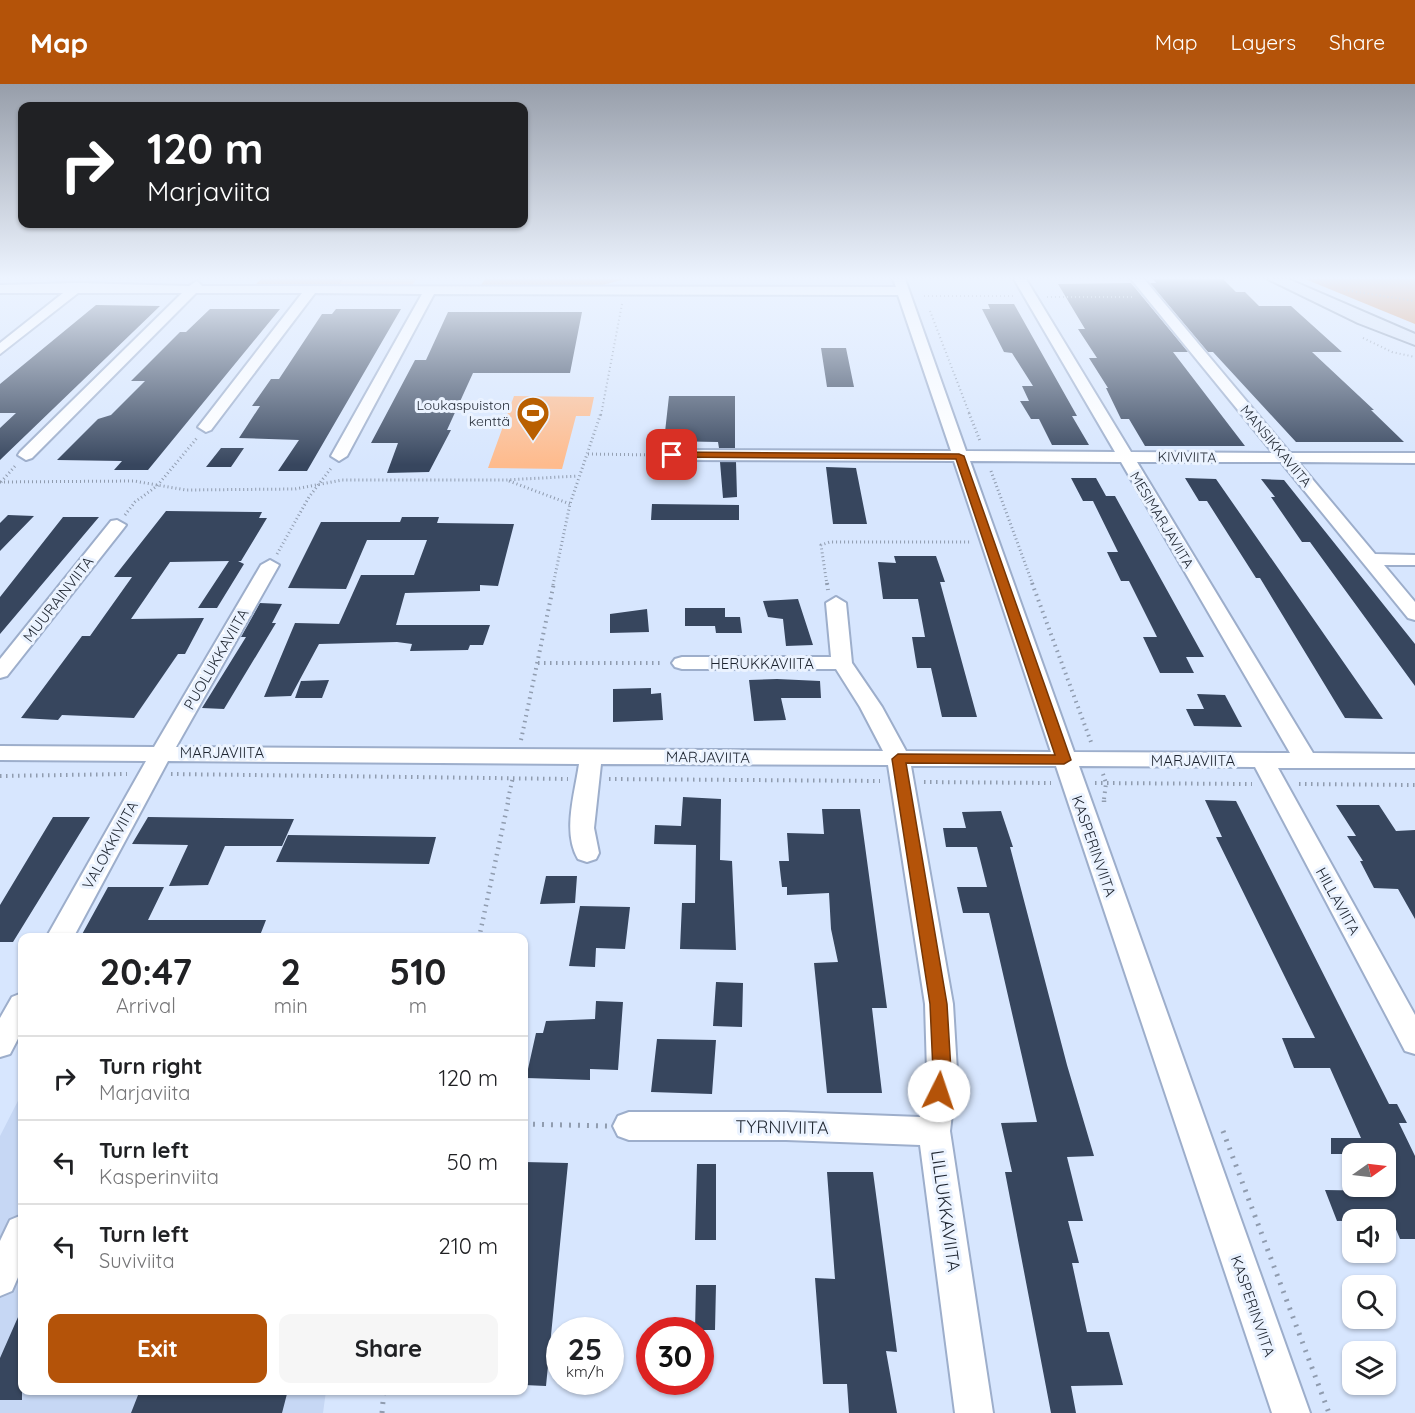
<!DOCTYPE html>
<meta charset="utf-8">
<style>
:root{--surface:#fff;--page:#f6f6f6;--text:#202124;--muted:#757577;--line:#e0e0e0;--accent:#b45309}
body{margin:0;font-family:Quicksand,sans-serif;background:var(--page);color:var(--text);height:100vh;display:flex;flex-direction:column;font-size:22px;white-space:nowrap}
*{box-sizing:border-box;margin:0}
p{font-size:20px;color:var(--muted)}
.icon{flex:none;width:33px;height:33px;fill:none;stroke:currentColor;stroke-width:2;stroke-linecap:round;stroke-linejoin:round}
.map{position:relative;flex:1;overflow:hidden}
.sheet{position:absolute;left:18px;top:849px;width:510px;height:462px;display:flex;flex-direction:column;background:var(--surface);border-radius:12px;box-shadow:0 2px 4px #0004}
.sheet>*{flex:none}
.top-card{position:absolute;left:18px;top:18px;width:510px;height:126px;border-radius:12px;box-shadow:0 2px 4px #0004;background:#202124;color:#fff;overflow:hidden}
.needle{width:39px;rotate:76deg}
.fabs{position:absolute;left:1342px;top:1059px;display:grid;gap:12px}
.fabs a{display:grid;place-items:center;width:54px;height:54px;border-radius:12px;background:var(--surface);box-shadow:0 2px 4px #0004;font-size:30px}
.speed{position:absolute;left:546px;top:1233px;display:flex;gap:12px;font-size:30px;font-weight:700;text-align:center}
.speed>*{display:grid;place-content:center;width:78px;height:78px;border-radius:50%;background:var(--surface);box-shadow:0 2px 4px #0004;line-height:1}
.speed small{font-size:15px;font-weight:400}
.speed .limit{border:9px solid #d22;background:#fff;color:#111}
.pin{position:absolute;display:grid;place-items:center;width:51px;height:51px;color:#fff;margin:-26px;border-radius:12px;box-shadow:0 3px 9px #0006}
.me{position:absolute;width:66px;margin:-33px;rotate:4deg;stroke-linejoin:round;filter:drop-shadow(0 0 4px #0008)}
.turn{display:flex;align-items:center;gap:21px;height:126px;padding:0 30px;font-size:27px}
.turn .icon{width:78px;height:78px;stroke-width:2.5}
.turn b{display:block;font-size:42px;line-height:51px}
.eta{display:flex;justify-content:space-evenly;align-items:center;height:102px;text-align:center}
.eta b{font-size:36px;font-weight:700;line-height:42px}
.button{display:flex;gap:12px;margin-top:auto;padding:12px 30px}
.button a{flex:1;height:69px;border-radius:12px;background:var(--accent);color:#fff;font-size:24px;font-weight:700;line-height:69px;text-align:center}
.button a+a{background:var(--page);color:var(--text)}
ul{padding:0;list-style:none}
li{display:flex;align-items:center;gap:18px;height:84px;padding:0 30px;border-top:2px solid var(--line)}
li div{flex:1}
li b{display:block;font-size:22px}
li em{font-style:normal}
header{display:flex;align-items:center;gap:36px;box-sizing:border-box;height:84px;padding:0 30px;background:var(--accent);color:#fff}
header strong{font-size:28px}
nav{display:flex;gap:33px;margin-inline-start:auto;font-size:21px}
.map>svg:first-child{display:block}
.built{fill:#c6d7f4}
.green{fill:#febb8d}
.forest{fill:#d99464}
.building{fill:#37465e}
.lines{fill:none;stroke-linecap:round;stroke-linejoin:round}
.minor-casing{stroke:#9daecb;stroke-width:4}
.major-casing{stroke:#8394af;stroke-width:4}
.path-far4{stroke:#909caf;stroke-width:2;stroke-dasharray:1 3;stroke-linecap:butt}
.path-far3{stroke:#909caf;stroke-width:3;stroke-dasharray:1 3;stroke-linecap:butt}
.path-far2{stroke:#909caf;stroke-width:4;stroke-dasharray:1.5 4.5;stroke-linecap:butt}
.path-far1{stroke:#909caf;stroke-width:4.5;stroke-dasharray:1.5 5;stroke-linecap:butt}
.path{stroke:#909caf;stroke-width:5;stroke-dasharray:2 7;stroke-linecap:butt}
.minor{fill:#fff;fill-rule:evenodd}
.major{fill:#d6e3f8;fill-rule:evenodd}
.route{fill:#b45309;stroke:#753606;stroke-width:1.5}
.labels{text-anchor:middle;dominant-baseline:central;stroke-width:6;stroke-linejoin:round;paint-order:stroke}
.far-poi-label{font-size:14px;fill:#1e2530;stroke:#ebf3ff;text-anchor:end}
.far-street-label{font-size:14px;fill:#1e2530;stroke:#ebf3ff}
.street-label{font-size:15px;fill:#1e2530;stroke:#ebf3ff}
.near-street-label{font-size:18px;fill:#1e2530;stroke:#ebf3ff}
</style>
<header>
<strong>Map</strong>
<nav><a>Map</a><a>Layers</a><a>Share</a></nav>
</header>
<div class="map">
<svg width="1415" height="1329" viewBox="0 0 1415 1329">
<rect width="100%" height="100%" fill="#d7e6fe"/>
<path class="built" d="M22 1009V1306L326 1307 323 1329H0V1052Z"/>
<path class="green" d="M343 195H416L412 202 338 203Z
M514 312 594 313 590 332H576L562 385 488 384Z"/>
<path class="forest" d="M261 195H343L338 203 254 202Z
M485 195H625L603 201H481Z
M1305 195H1415V240Z"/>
<path class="building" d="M1153 195H1223L1236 208H1245L1259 222H1291L1342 268H1312L1374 326H1371L1404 358H1296L1213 268H1208L1150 199H1156Z
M1131 199 1188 268H1173L1245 362H1145L1129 335H1121L1106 304H1108L1089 274H1097L1078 245H1085L1058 200Z
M988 220H1014L1077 332H1072L1089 361H1052L1039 335H1031L1020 317H1029L1022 302H1033L1012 269 1004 268 982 225H990Z
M96 221 160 222 0 376V344L16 329H0V300Z
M210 225H280L148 386H114L122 377 57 376 98 335 111 331 145 297H131L180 248H186Z
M336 225H401L307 387H278L299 356 239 354 260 322H252L271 295H279L322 230H332Z
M448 228H582L570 289H473L447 346H451L429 388 387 389 398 359H371L415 276H426Z
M821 264H846L854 303H827Z
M669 312H735V364H719L718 358 664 357Z
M221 364H244L231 383H206Z
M720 378H736L737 413 723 414Z
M826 383 856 384 867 440H833Z
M1071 394H1096L1106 412H1115L1204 573H1186L1194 589H1160L1143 553H1157L1129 497H1121L1107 468H1118L1093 417H1083Z
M1185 394 1216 395 1383 635 1345 634 1260 494H1256L1207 417H1199Z
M1261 395 1284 396 1415 560V602L1310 458H1302L1271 413H1275Z
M652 420 739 421V436H651Z
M166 427 262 428 259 434H267L241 477H238L244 480 217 524H198L229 477 170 478 131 535 204 534 185 570H178L134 634 62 631 58 636 21 634 82 552H90L132 493H114Z
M8 431 34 432 0 467V439Z
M63 433H99L0 550V513Z
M402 433H439L437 439 514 440 498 502 480 501V507L405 509 396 541H490L483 561H470L468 566 410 567 412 560 397 558 319 560 291 612 264 613 295 539 339 540 361 491H414L427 456H367L346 505 288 504 321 438H400Z
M894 472H936L945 498H940L977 633H942L931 584H917L912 553H925L918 515H883L878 478 896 479Z
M798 515 813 561 786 562 783 535 768 533 763 517Z
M260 519 282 520 272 539H276L224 625 202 624 246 553H241Z
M685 524H725V533H740L742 549H716L715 542H685Z
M647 525 649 548 610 549V530Z
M777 595 820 597 821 614H781L786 636 754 637 749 596Z
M329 596 322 614H295L301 597Z
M651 604V610L661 609 663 636 613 638V605Z
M1197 610 1225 611 1242 643 1194 642 1186 625H1204Z
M683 713 721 715 720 776 732 777 736 866 680 865 682 819H695L696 761 654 760 655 741 681 742Z
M1205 716 1236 717 1389 1020H1397L1407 1039H1399L1415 1072V1155H1400L1392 1136 1337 1137 1325 1106 1386 1107V1070H1331V1054H1361L1330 984H1294L1282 954H1315L1216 753H1222Z
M1336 721H1379L1396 747 1415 746V835L1398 805 1374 804 1360 777H1363L1347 752H1356Z
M822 725H860L887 924H872L882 1009H827L814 879 838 878 831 845 829 809 787 811V803H782L779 777H789L787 749 824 750Z
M1001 727 1013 763H1010L1067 981 1094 1072 1067 1073 1083 1137H1068L1079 1179H1072L1087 1248H1109L1123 1301 1071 1302 1076 1329H1051L1005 1088H1012L1001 1039 1037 1038 989 829H963L957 803H987L977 763H946L943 744H966L962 728Z
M53 733H90L13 858H0V821Z
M148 733 294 735 282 762H225L208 801 169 802 188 761 132 760Z
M288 751 436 753 429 780 276 778Z
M546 792H577L575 819 540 820Z
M108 803H164L148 836H266L259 854H80Z
M580 822 630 823 625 865 596 864 595 883 569 882Z
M716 898 743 899 742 943 713 942Z
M596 917 623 918 618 986 590 985V996L526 994 536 949H543L546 937 595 935Z
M657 955 716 956 712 1010 651 1008Z
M524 1078 568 1079 546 1302 524 1301Z
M697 1080H716V1156H695Z
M827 1088H873L897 1268 886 1267 897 1329H849L847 1300H823L815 1194 835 1195Z
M696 1201H716L715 1246H695Z
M22 1224V1316H0V1274Z
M140 1306H288L282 1329H131Z"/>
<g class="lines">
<g class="minor-casing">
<path id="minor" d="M893 195H905L966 367 1115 368 1014 195H1026L1131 368 1273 369 1131 195H1144L1290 369H1415V379L1298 378 1375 470 1415 471V481H1384L1415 518V536L1408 534 1281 378H1137L1313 669 1415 670V684H1278L1415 931V970L1405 967 1255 683 1079 682 1310 1329H1272L1056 682H911L953 920 957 987 950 1047 993 1329H955L920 1061 786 1056H629L618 1052 613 1042 618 1032 629 1028H786L920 1033 927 987 925 920 888 681 601 680 594 744 599 769 596 775 587 778 578 775C562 748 575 709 579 680L168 677 73 854H46L146 677 0 676V662L154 663 261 481 270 476 279 481 176 663 883 667 860 623 836 585H682L675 583 672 579 675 575 682 573H831L826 519 836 513 846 519 852 579 882 623 906 667 1051 668 954 377 672 376 664 371 672 366 951 367 898 211 434 210 347 372 339 377 331 372 422 210 315 209 211 346 206 348 198 343 302 209H196L32 374 26 376 18 371 20 368 182 209H78L0 270V259L63 209H0V201L78 199 189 202 197 197 202 202 896 203ZM970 377 1121 378 1290 669 1074 668Z
M117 436 126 441 123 445 7 592 0 594V575L111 437Z
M22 909V947L10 970 0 973V934L12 913Z
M22 1131V1184L12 1207 0 1212V1157L10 1136Z"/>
</g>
<g class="major-casing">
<path id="major" d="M1268 195H1288L1415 250V261L1358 239Z"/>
</g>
<path class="path-far4" d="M1344 206 1415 217
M924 212H1013
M1047 213H1133
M930 227 970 331
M1363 254 1392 268 1415 273
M601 331 622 220"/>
<path class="path-far3" d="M969 329 980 357
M588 370 656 371
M991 387 1033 501
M509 397 570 420
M0 398 134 397 186 406 295 405 342 396H506L578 392
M1 398 16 381
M125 431 135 418 157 402 197 354
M277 470 309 413 332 383
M553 501 570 420 601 329
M827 501 821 461 830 458H971"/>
<path class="path-far2" d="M827 499 828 506
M1032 499 1091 658
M538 579H664
M521 656 554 499
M171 690 568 695
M1103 690 1106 699 1104 715
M0 692 127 690
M609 695 880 697
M924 698 1051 699
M1095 699 1252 700
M1299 700 1415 701
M508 715 513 693"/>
<path class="path-far1" d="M1104 718V714
M479 854 509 714"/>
<path class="path" d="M524 1040 607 1042
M1223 1047 1329 1329
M382 1329 384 1306"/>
<use href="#minor" class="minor"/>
<use href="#major" class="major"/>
</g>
<linearGradient id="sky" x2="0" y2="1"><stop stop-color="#979eaa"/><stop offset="0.51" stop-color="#edf4ff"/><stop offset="1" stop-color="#edf4ff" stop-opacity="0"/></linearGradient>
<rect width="1415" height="381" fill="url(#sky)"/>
<path class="route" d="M672 368 959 370 964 372 1071 676 1064 680 906 679 947 920 951 987 946 1013 939 1015 933 1013 930 1007 933 987 930 920 892 675 898 670 1055 671 956 375 668 373 667 371Z"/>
<defs>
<g id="stadium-pin" transform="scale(1.725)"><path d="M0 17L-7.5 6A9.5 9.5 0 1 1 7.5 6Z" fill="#b95f00" stroke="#ebf3ff"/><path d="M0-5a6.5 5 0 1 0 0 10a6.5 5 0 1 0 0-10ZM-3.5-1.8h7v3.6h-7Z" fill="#fff"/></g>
</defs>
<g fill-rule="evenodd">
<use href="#stadium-pin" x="533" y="329"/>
</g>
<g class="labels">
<g class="far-poi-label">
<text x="510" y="321">Loukaspuiston<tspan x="510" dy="16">kenttä</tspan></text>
</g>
<g class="far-street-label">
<text transform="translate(1276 362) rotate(50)">MANSIKKAVIITA</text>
<text transform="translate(1187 373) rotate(1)">KIVIVIITA</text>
<text transform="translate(1162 436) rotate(59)">MESIMARJAVIITA</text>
</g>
<g class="street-label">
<text transform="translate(58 515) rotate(-52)">MUURAINVIITA</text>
<text transform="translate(216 575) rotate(-60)">PUOLUKKAVIITA</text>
<text x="762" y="579">HERUKKAVIITA</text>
<text x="222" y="668">MARJAVIITA</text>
<text transform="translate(708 673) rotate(1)">MARJAVIITA</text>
<text x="1193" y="676">MARJAVIITA</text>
<text transform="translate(110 761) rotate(-61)">VALOKKIVIITA</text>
<text transform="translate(1094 762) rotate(71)">KASPERINVIITA</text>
<text transform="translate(1338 817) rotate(61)">HILLAVIITA</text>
<text transform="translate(1253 1222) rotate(71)">KASPERINVIITA</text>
</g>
<g class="near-street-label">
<text transform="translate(782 1043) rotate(1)">TYRNIVIITA</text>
<text transform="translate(946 1127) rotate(82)">LILLUKKAVIITA</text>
</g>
</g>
</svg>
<div class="fabs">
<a><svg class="needle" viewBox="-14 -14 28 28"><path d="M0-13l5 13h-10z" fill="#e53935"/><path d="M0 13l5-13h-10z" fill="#757577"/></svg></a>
<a><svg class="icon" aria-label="sound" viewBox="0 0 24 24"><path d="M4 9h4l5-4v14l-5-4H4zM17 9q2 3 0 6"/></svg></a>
<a><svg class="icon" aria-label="search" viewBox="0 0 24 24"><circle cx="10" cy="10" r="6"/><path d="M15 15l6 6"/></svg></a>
<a><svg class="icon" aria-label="layers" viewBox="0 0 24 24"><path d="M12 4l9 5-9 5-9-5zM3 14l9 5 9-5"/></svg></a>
</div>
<div class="speed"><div>25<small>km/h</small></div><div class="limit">30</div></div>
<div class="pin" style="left:672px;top:371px;background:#d93025"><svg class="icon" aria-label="arrive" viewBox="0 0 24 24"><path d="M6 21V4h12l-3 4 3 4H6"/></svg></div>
<svg class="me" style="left:939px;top:1007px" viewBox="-20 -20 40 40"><circle r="19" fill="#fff"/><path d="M0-13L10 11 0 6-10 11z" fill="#b45309"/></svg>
<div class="top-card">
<div class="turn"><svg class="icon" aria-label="right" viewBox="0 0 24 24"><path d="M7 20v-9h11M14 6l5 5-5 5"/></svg><div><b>120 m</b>Marjaviita</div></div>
</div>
<section class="sheet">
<div class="eta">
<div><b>20:47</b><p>Arrival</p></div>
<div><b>2</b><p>min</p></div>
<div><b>510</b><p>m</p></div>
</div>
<ul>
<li><svg class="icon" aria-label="right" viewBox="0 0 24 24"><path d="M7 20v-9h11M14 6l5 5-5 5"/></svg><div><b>Turn right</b><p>Marjaviita</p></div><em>120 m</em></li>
<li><svg class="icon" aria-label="left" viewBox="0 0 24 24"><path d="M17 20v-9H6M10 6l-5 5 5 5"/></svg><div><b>Turn left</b><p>Kasperinviita</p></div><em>50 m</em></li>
<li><svg class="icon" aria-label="left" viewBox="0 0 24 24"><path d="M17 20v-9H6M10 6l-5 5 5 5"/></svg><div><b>Turn left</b><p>Suviviita</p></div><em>210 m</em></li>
</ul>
<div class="button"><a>Exit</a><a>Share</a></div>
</section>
</div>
